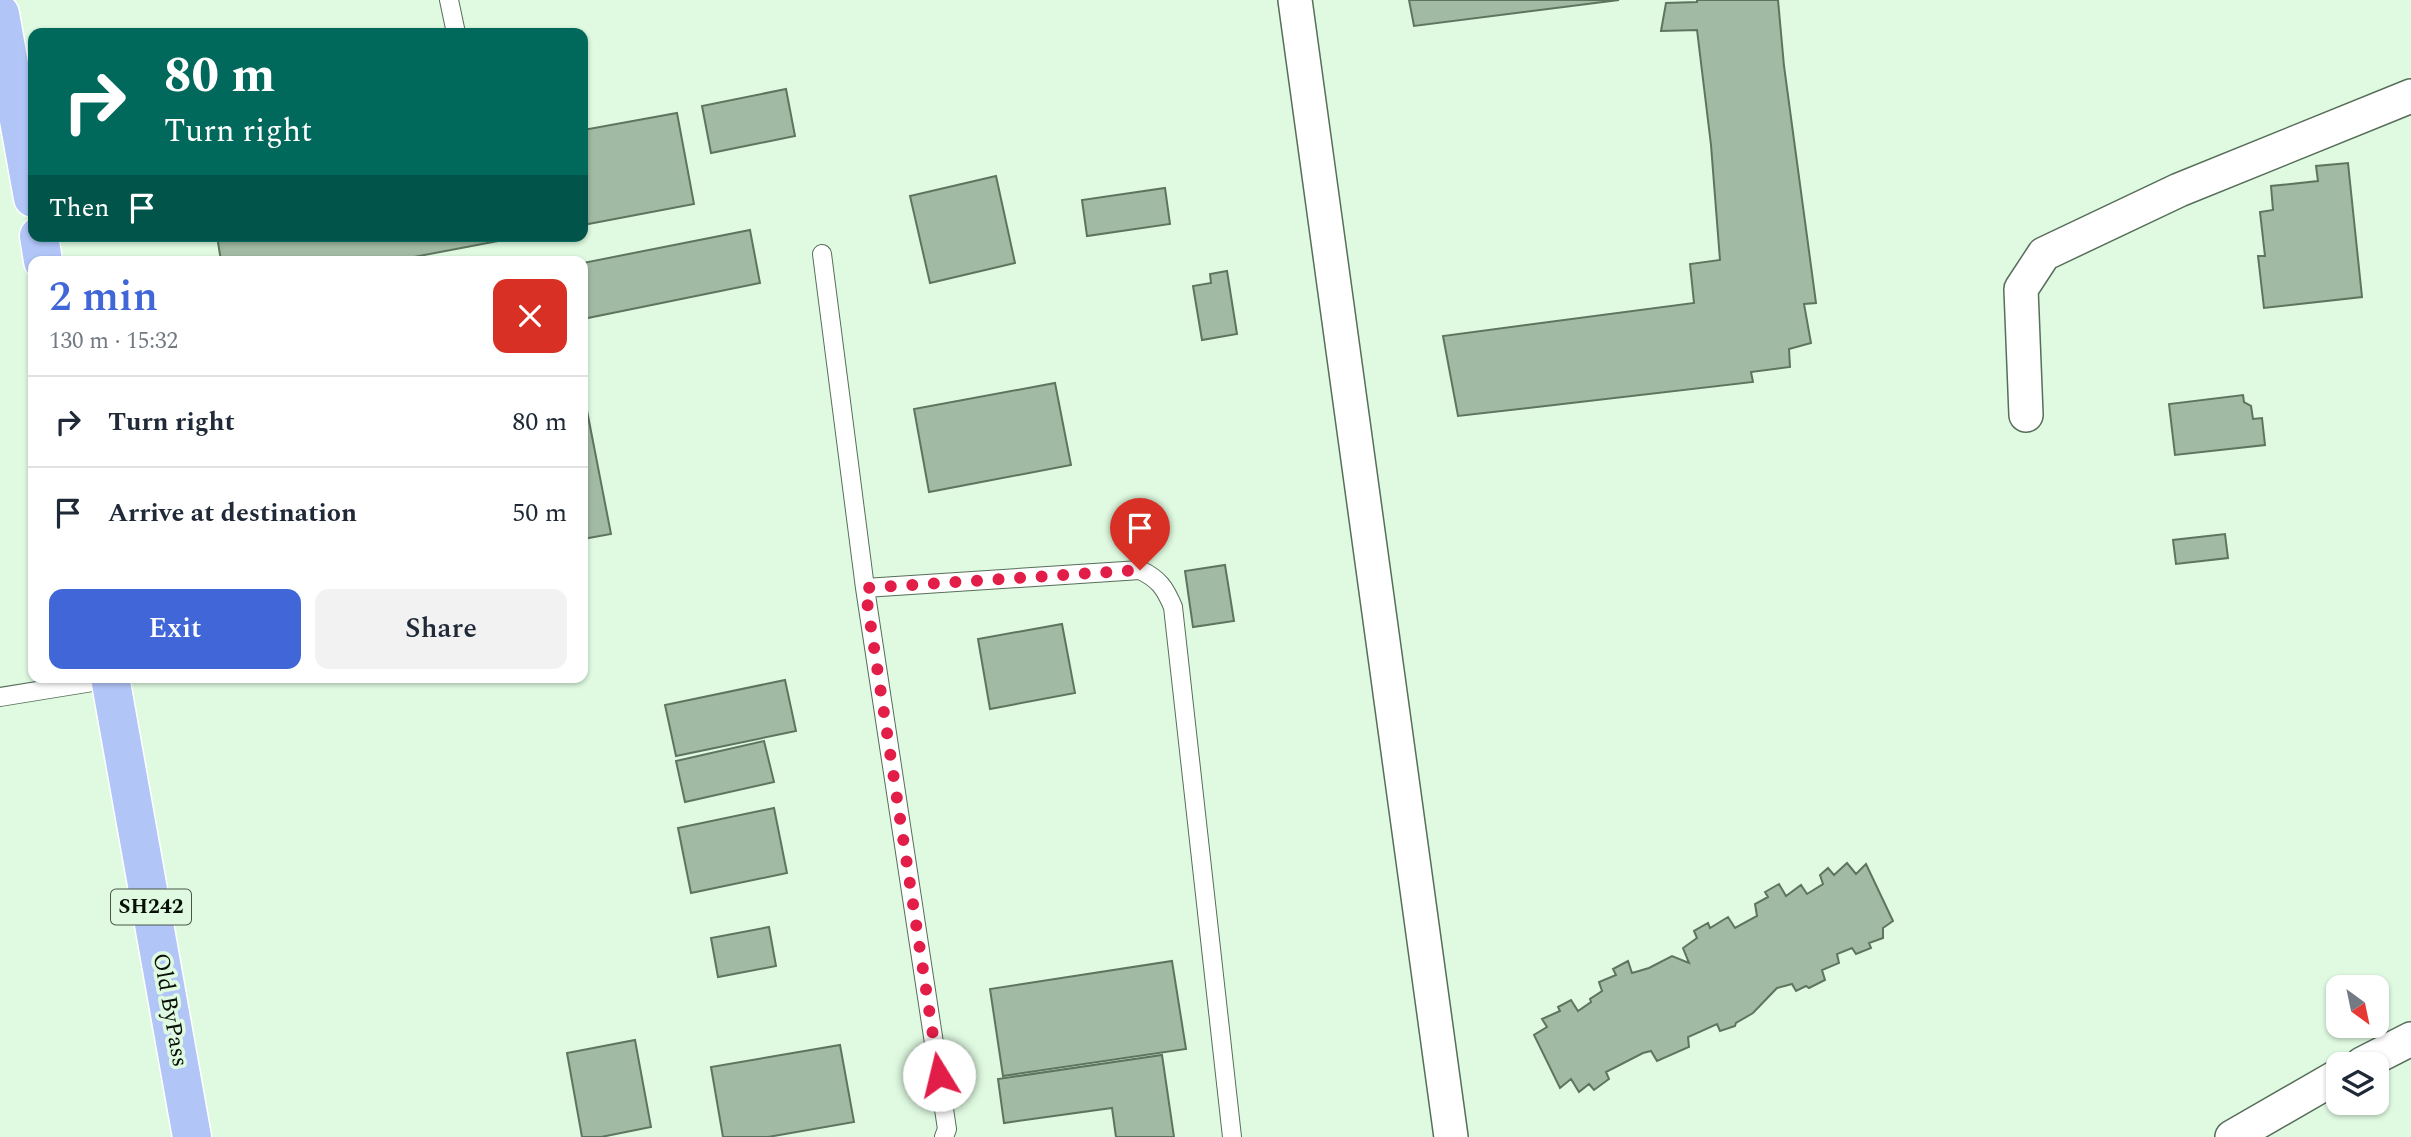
<!DOCTYPE html>
<meta charset="utf-8">
<style>
:root{--surface:#fff;--page:#f2f2f3;--text:#1f2937;--muted:#747a83;--line:#e0e1e3;--accent:#4166d8}
body{margin:0;font-family:Spectral,serif;background:var(--page);color:var(--text);height:100vh;display:flex;flex-direction:column;font-size:26px;white-space:nowrap}
*{box-sizing:border-box;margin:0}
p{font-size:23px;color:var(--muted)}
.icon{flex:none;width:38px;height:38px;fill:none;stroke:currentColor;stroke-width:2;stroke-linecap:round;stroke-linejoin:round}
.map{position:relative;flex:1;overflow:hidden}
.sheet{position:absolute;left:28px;top:256px;width:560px;height:427px;display:flex;flex-direction:column;background:var(--surface);border-radius:14px;box-shadow:0 2px 5px #0004}
.sheet>*{flex:none}
.hud{position:absolute;left:28px;top:28px;width:560px;height:214px;border-radius:14px;box-shadow:0 2px 5px #0004;background:#00695c;color:#fff;overflow:hidden}
.needle{width:46px;rotate:147deg}
.tools{position:absolute;left:2326px;top:975px;display:grid;gap:14px}
.tools a{display:grid;place-items:center;width:63px;height:63px;border-radius:14px;background:var(--surface);box-shadow:0 2px 5px #0004;font-size:35px}
.pin{position:absolute;display:grid;place-items:center;width:60px;height:60px;color:#fff;margin:-72px -30px;border-radius:50% 50% 50% 0;rotate:-45deg;box-shadow:0 0 7px #0007}
.pin .icon{rotate:45deg}
.me{position:absolute;width:77px;margin:-38px;rotate:351deg;stroke-linejoin:round;filter:drop-shadow(0 0 5px #0008)}
.turn{display:flex;align-items:center;gap:24px;height:147px;padding:0 21px;font-size:32px}
.turn .icon{width:91px;height:91px;stroke-width:2.5}
.turn b{display:block;font-size:49px;line-height:60px}
.then{display:flex;align-items:center;height:66px;padding:0 21px;background:#0003;gap:14px;font-size:26px}
.round{display:grid;place-items:center;flex:none;width:74px;height:74px;border-radius:14px;background:var(--page)}
.headline{display:flex;align-items:center;justify-content:space-between;height:119px;padding:0 21px}
h1{font-size:42px;font-weight:600;line-height:52px;color:var(--accent)}
.primary-button{display:flex;gap:14px;margin-top:auto;padding:14px 21px}
.primary-button a{flex:1;height:80px;border-radius:14px;background:var(--accent);color:#fff;font-size:28px;font-weight:600;line-height:80px;text-align:center}
.primary-button a+a{background:var(--page);color:var(--text)}
ul{padding:0;list-style:none}
li{display:flex;align-items:center;gap:21px;height:91px;padding:0 21px;border-top:2px solid var(--line)}
li div{flex:1}
li b{display:block;font-size:26px}
li em{font-style:normal}
.map>svg:first-child{display:block}
.building{fill:#a1baa3;stroke:#5d755f;stroke-width:2}
.lines{fill:none;stroke-linecap:round;stroke-linejoin:round}
.lane-casing{stroke:#576e59;stroke-width:20}
.street-casing{stroke:#576e59;stroke-width:36}
.primary-casing{stroke:#fff;stroke-width:41}
.lane{stroke:#fff;stroke-width:18}
.street{stroke:#fff;stroke-width:33}
.primary{stroke:#b1c5f7;stroke-width:38}
.route{stroke:#e11d48;stroke-width:12;stroke-dasharray:0 21.6}
.labels{text-anchor:middle;dominant-baseline:central;stroke-width:7;stroke-linejoin:round;paint-order:stroke}
.shield{fill:#dffae1;stroke:#485648;stroke-width:2}
.shield-label{font-size:21px;font-weight:bold;fill:#070f07}
.street-label{font-size:23px;fill:#070f07;stroke:#dffae1}
</style>
<div class="map">
<svg width="2411" height="1137" viewBox="0 0 2411 1137">
<rect width="100%" height="100%" fill="#dffae1"/>
<path class="building" d="M1409 0H1619L1414 26Z
M1697 0H1778L1784 66 1816 303 1804 304 1811 343 1789 349 1790 367 1751 372 1753 382 1458 416 1443 336 1694 303 1690 264 1720 260 1711 145 1697 30 1661 31 1666 3 1697 2Z
M786 89 795 136 711 153 702 106Z
M677 113 694 204 583 225V130Z
M2348 163 2362 297 2264 308 2258 256H2265L2260 212 2273 210 2271 186 2318 181 2316 166Z
M996 176 1015 263 930 283 910 196Z
M1165 188 1170 224 1087 236 1082 200Z
M750 230 760 283 583 319V263Z
M217 236H524L393 261H221Z
M1227 271 1237 334 1202 340 1193 286 1211 283 1210 274Z
M1055 383 1071 465 929 492 914 409Z
M583 390 611 534 583 539Z
M2243 395 2244 402 2251 406 2253 419 2262 418 2265 445 2175 455 2169 404Z
M2225 534 2228 558 2176 564 2173 540Z
M1225 565 1234 621 1193 627 1185 571Z
M1062 624 1075 693 990 709 978 639Z
M785 680 796 731 676 756 665 705Z
M764 741 774 782 685 802 676 761Z
M774 808 787 873 691 893 678 828Z
M1847 863 1856 874 1866 864 1893 921 1883 928V938L1869 943 1871 948 1856 954 1852 948 1837 954 1839 963 1822 970 1825 980 1809 988 1806 986 1796 991 1792 984 1777 988 1753 1013 1736 1023 1735 1026 1720 1031 1717 1024 1688 1037 1689 1047 1657 1061 1651 1051 1643 1053 1606 1072 1609 1079 1594 1090 1589 1084 1579 1092 1571 1079 1560 1088 1534 1035 1547 1027 1542 1019 1560 1011 1558 1007 1571 1000 1578 1011 1591 1002 1590 999 1602 991 1599 982 1616 975 1613 969 1628 961 1632 973 1649 968 1672 956 1689 963 1683 948 1697 938 1694 931 1708 923 1710 928 1728 917 1735 928 1757 916 1755 904 1768 897 1765 892 1779 884 1786 896 1801 885 1807 894 1823 884 1820 875 1828 868 1834 875Z
M769 927 776 966 718 977 711 938Z
M1172 961 1186 1049 1003 1076 990 989Z
M635 1040 651 1127 601 1137H582L567 1053Z
M840 1045 854 1122 768 1137H723L711 1067Z
M1162 1055 1174 1137H1116L1112 1108 1004 1123 998 1079Z"/>
<g class="lines">
<g class="lane-casing">
<path id="lane" d="M449 0 456 33
M822 254 865 588 947 1129 944 1137
M865 588 1140 570C1159 579 1165 588 1173 607L1232 1137
M0 697 111 679"/>
</g>
<g class="street-casing">
<path id="street" d="M1295 0 1451 1137
M2026 415 2021 289 2044 254 2179 190 2411 96
M2362 1064 2411 1039
M2232 1137 2338 1076"/>
</g>
<g class="primary-casing">
<path id="primary" d="M0 14 33 198
M39 236 43 261
M110 677 192 1137"/>
</g>
<use href="#lane" class="lane"/>
<use href="#street" class="street"/>
<use href="#primary" class="primary"/>
</g>
<g class="lines">
<path class="route" d="M939 1075 865 588 1140 570"/>
</g>
<g class="labels">
<rect class="shield" x="111" y="889.5" width="80" height="35" rx="5"/>
<g class="shield-label">
<text x="151" y="907">SH242</text>
</g>
<g class="street-label">
<text transform="translate(170 1010) rotate(80)">Old ByPass</text>
</g>
</g>
</svg>
<div class="tools">
<a><svg class="needle" viewBox="-14 -14 28 28"><path d="M0-13l5 13h-10z" fill="#e53935"/><path d="M0 13l5-13h-10z" fill="#747a83"/></svg></a>
<a><svg class="icon" aria-label="layers" viewBox="0 0 24 24"><path d="M12 4l9 5-9 5-9-5zM3 14l9 5 9-5"/></svg></a>
</div>
<div class="pin" style="left:1140px;top:570px;background:#d93025"><svg class="icon" aria-label="arrive" viewBox="0 0 24 24"><path d="M6 21V4h12l-3 4 3 4H6"/></svg></div>
<svg class="me" style="left:939px;top:1075px" viewBox="-20 -20 40 40"><circle r="19" fill="#fff"/><path d="M0-13L10 11 0 6-10 11z" fill="#e11d48"/></svg>
<div class="hud">
<div class="turn"><svg class="icon" aria-label="right" viewBox="0 0 24 24"><path d="M7 20v-9h11M14 6l5 5-5 5"/></svg><div><b>80 m</b>Turn right</div></div>
<div class="then">Then<svg class="icon" aria-label="arrive" viewBox="0 0 24 24"><path d="M6 21V4h12l-3 4 3 4H6"/></svg></div>
</div>
<section class="sheet">
<div class="headline"><div><h1>2 min</h1><p>130 m · 15:32</p></div><a class="round" style="background:#d93025;color:#fff"><svg class="icon" aria-label="close" viewBox="0 0 24 24"><path d="M6 6l12 12M18 6L6 18"/></svg></a></div>
<ul>
<li><svg class="icon" aria-label="right" viewBox="0 0 24 24"><path d="M7 20v-9h11M14 6l5 5-5 5"/></svg><div><b>Turn right</b></div><em>80 m</em></li>
<li><svg class="icon" aria-label="arrive" viewBox="0 0 24 24"><path d="M6 21V4h12l-3 4 3 4H6"/></svg><div><b>Arrive at destination</b></div><em>50 m</em></li>
</ul>
<div class="primary-button"><a>Exit</a><a>Share</a></div>
</section>
</div>
